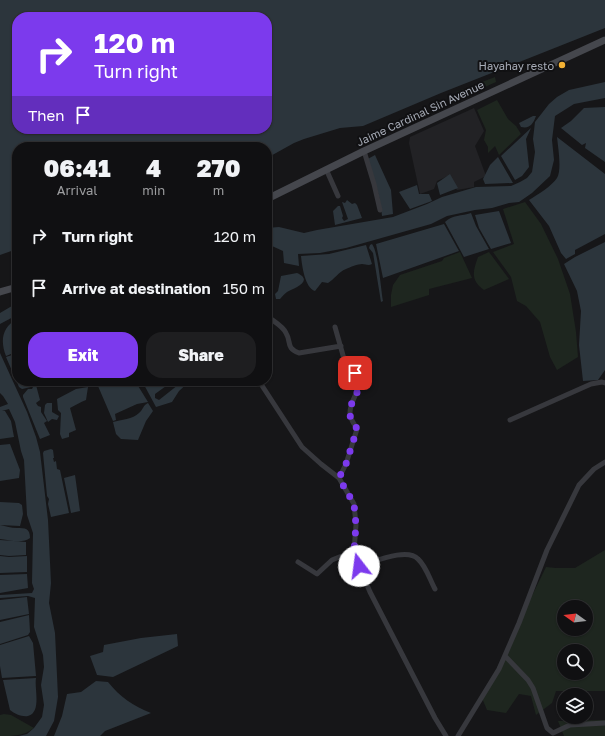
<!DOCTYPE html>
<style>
:root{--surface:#101012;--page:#1e1e20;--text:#f1f3f6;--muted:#9c9d9f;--line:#303032;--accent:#7c3aed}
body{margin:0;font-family:"Golos Text",sans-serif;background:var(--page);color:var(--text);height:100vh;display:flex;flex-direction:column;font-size:15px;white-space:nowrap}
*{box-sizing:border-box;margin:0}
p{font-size:13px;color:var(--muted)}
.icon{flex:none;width:22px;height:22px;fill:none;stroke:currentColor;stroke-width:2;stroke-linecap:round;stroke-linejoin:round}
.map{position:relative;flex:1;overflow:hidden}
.details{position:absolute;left:12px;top:142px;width:260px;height:244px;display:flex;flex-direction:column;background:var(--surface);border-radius:16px;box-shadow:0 1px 3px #0004,0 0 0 1px var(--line)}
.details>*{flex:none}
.hud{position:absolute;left:12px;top:12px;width:260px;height:122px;border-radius:16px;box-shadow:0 1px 3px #0004,0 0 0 1px var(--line);background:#7c3aed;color:#fff;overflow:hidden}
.needle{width:26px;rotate:285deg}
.tools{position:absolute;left:557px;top:600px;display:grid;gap:8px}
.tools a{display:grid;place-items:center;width:36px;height:36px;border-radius:50%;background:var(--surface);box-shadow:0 1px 3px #0004,0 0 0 1px var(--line);font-size:20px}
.pin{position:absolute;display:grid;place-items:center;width:34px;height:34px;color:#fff;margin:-17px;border-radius:8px;box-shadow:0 2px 6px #0006}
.me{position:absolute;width:44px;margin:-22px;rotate:345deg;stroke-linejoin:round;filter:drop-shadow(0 0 3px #0008)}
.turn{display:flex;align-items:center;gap:14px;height:84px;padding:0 16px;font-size:18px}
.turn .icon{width:52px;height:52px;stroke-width:2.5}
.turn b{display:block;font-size:28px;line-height:34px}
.then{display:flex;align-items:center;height:38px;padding:0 16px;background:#0003;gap:8px;font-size:15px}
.eta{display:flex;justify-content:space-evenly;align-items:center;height:68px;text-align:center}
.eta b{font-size:24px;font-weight:800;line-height:28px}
.button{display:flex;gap:8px;margin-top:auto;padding:8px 16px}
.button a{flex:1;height:46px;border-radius:16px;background:var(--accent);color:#fff;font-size:16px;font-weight:800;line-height:46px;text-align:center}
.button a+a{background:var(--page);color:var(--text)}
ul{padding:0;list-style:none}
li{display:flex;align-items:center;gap:12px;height:52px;padding:0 16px}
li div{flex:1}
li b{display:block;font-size:15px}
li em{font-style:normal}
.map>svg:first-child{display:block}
.built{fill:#222225}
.green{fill:#1e261f;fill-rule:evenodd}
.water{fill:#2c353c;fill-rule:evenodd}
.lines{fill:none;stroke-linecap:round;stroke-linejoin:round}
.minor{stroke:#37383d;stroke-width:5}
.secondary{stroke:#45474d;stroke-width:7}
.route{stroke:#7c3aed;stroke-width:7;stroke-dasharray:0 12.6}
.poi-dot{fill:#f2b134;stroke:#111113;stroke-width:1.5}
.labels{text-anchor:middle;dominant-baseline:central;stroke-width:4;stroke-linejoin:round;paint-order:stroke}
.poi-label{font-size:11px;fill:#a8adb8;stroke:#111113;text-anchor:end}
.street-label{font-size:11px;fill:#a8adb8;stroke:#111113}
</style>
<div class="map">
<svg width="605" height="736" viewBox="0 0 605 736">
<rect width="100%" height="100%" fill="#161618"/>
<path class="built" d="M474 108 484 131 475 146 486 176 474 182V187L457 190 448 176 437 181 434 189 420 194 409 143 410 137Z"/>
<path class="green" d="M495 77 496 82 458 99 456 92Z
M497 100 508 119 516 126 521 134 499 155 495 146 488 153V147L484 140 486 130 477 110Z
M525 202 541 224 558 259 570 294 576 332 578 357 557 370 550 357 540 322 526 306 517 301 511 277 493 252 514 244 503 209Z
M460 252 472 278 429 289V295L391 307V295L393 285 400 275 442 261 444 258Z
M489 252 509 279 484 290C470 280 473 271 478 257Z
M605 550V691H556L552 703 536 715 531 696 519 694 506 713 487 710 482 698 546 567 556 568H575ZM564 607H586V629H564ZM564 651H586V673H564Z
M4 714 11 715 34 728C23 736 15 736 0 736V715Z
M605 720V736H564L558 721Z"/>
<path class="water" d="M0 0H605V28L441 93 363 126 340 128 304 139 294 143 267 158V147H17V249L0 255ZM17 17H267V129H17Z
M605 82V98L574 104 555 116 552 140 554 160 550 176 532 193 519 202 509 203 492 208 475 210 447 216 431 224 346 248 320 253 298 254 299 266 284 263 283 251 272 246H267V228L279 227 304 233 317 230 393 217 427 204 442 197 476 187 511 186 520 182 527 178 532 172 535 152 533 139 535 122 549 104 557 97 569 90Z
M605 107V162L585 148 586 143 582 145 561 128 571 121 584 108Z
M533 116H536C533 124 530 129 521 127L519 123Z
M531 128 526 139 529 167 522 176 515 180 501 156Z
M557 137 605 174V234L575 250V254L566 259 561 253 549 226 529 200C537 195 552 186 557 178 562 170 558 147 557 137Z
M375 155 391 190 393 214 382 216C380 193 375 181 366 160Z
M498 157 513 183 485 184 483 179 490 165Z
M450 174 458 188 440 195 437 183Z
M417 185 419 194H429L432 201 410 209 399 192Z
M347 200 352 204 355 203 357 205 362 218 335 225 333 211 338 206H340L343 216 342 218 344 221 348 219 342 202 345 203Z
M499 211 511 243 491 249 479 228 475 215Z
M471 213 476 226 489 249 464 257 445 222C452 215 462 216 471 213Z
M444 224 459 251 383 278 376 244Z
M605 242V370L598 380 583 381 579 345 581 311 577 291 564 264 575 257Z
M372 244C378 251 381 290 383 301L381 302 373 253 369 248 370 245Z
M366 245 372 264C368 266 366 264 362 264 358 264 350 267 346 269 338 272 335 279 328 283L322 282 315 291C305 288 302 266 301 256L329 254Z
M297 273C315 281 293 289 287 292 284 294 282 297 280 299H276L275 294 278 291 281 276Z
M17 303V315L0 324V313Z
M17 319 16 352 6 356C0 341 2 327 17 319Z
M0 353 27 412 36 437 40 452 48 520 51 583 49 603 55 633 58 697 54 721 46 736H19L27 734 34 728 42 717 44 705 41 685 44 667 43 655 34 627 35 598 28 596 0 598V595L32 593 34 589 32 583 33 533 27 515 24 460 21 451 15 422 9 409 2 411H5L11 421 14 437 0 439V407L8 404 3 396 0 393Z
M15 354H17V381H37L33 383 31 387 22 389 19 387 6 357Z
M101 381H135L148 402 137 404 115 414 116 420 113 421 98 386Z
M142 381H173L155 394V398L159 400 183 381H190L179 391 172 402 156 407Z
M34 385H36L40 400 36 403 38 406 41 407V412L47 421 44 423 50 435 40 439 23 397V395L28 389H32Z
M88 387 86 400C80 402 76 405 70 408L76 430 69 433V437L62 439 60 434 61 413 58 410 57 399 76 389Z
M47 403H52V412L59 416 57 420 52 419 48 422 44 413 45 405Z
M148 403 153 411 146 421 138 440 121 439 116 434 113 422C121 420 133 419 139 413 143 410 143 405 148 403Z
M10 444 20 470 19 478 0 481V445Z
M51 449 53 450 54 458H53L54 462 56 461 57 469 60 470 69 513 51 517 48 504 49 499 47 496 43 453 44 451Z
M75 475 80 511 71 513 64 478Z
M0 502 19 503 22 505 23 514 20 526 0 525Z
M0 525C6 526 11 528 17 528 25 528 30 528 30 538 23 544 8 540 0 539Z
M0 540 26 542V555L9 556 0 555Z
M0 556 9 557 27 556V572L0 573Z
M27 574 28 588 0 593V575Z
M27 597 29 614 0 620V600Z
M29 615 30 632 28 635 0 644V622Z
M177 634 178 646 113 677 97 675 90 656 103 652 104 645 141 638Z
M29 636 33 643 36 676 2 678 0 666V645Z
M36 678C34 688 42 712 28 716 22 717 15 714 10 710L3 680Z
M96 681 108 682C120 697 133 706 151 713L105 731 100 736H54L62 716 67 694 81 692Z"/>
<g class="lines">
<path class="minor" d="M364 151 374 184 380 210
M326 169 338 196
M267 186 272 196
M267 316C273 321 283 326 286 333 292 343 285 347 299 353L341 346
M335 327 348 373 361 374C362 390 349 400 350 414 350 419 355 425 357 429L346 464 339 478
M259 381 302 447 321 464 339 478 354 504 356 525 354 551 359 566 370 592 435 718 446 736
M510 420 591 384 602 382 605 383
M298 562 317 574 332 560 354 551
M359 566C374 562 407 547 418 559 426 566 430 580 435 589
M505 656 528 680 533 688 547 728 553 733 570 725 605 723
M458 736 499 669 519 623 547 550 579 485 594 469 605 462"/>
<path class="secondary" d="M267 199 364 151 605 40
M0 292 17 287"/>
</g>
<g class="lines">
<path class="route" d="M355 373 361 374C363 390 349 400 350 414 350 419 355 425 357 429L346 464 339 478 354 504 356 525 354 551 359 566"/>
</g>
<circle class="poi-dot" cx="562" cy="65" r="4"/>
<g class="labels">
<g class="poi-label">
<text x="554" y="65">Hayahay resto</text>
</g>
<g class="street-label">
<text transform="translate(420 113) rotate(-25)">Jaime Cardinal Sin Avenue</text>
</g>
</g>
</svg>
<div class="tools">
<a><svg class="needle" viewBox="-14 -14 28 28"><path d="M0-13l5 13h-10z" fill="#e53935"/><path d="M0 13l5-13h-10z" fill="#9c9d9f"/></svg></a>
<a><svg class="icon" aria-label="search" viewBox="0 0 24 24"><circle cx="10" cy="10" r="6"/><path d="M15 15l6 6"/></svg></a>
<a><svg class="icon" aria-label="layers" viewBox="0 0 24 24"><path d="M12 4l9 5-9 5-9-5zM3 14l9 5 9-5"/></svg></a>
</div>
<div class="pin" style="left:355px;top:373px;background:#d93025"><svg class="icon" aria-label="arrive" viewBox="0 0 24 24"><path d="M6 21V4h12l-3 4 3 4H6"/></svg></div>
<svg class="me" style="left:359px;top:566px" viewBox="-20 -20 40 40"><circle r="19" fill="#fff"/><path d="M0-13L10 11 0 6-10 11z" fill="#7c3aed"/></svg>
<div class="hud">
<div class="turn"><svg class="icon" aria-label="right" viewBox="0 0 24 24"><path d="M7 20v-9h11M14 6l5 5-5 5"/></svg><div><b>120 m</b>Turn right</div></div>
<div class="then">Then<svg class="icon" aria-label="arrive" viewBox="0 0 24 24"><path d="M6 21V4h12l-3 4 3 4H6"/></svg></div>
</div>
<section class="details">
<div class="eta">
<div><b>06:41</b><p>Arrival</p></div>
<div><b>4</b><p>min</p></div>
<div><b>270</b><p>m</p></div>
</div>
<ul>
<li><svg class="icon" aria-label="right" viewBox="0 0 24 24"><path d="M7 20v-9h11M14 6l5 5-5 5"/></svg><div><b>Turn right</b></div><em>120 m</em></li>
<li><svg class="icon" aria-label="arrive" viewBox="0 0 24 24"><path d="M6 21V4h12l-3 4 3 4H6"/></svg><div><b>Arrive at destination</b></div><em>150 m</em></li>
</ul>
<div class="button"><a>Exit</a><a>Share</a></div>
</section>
</div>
